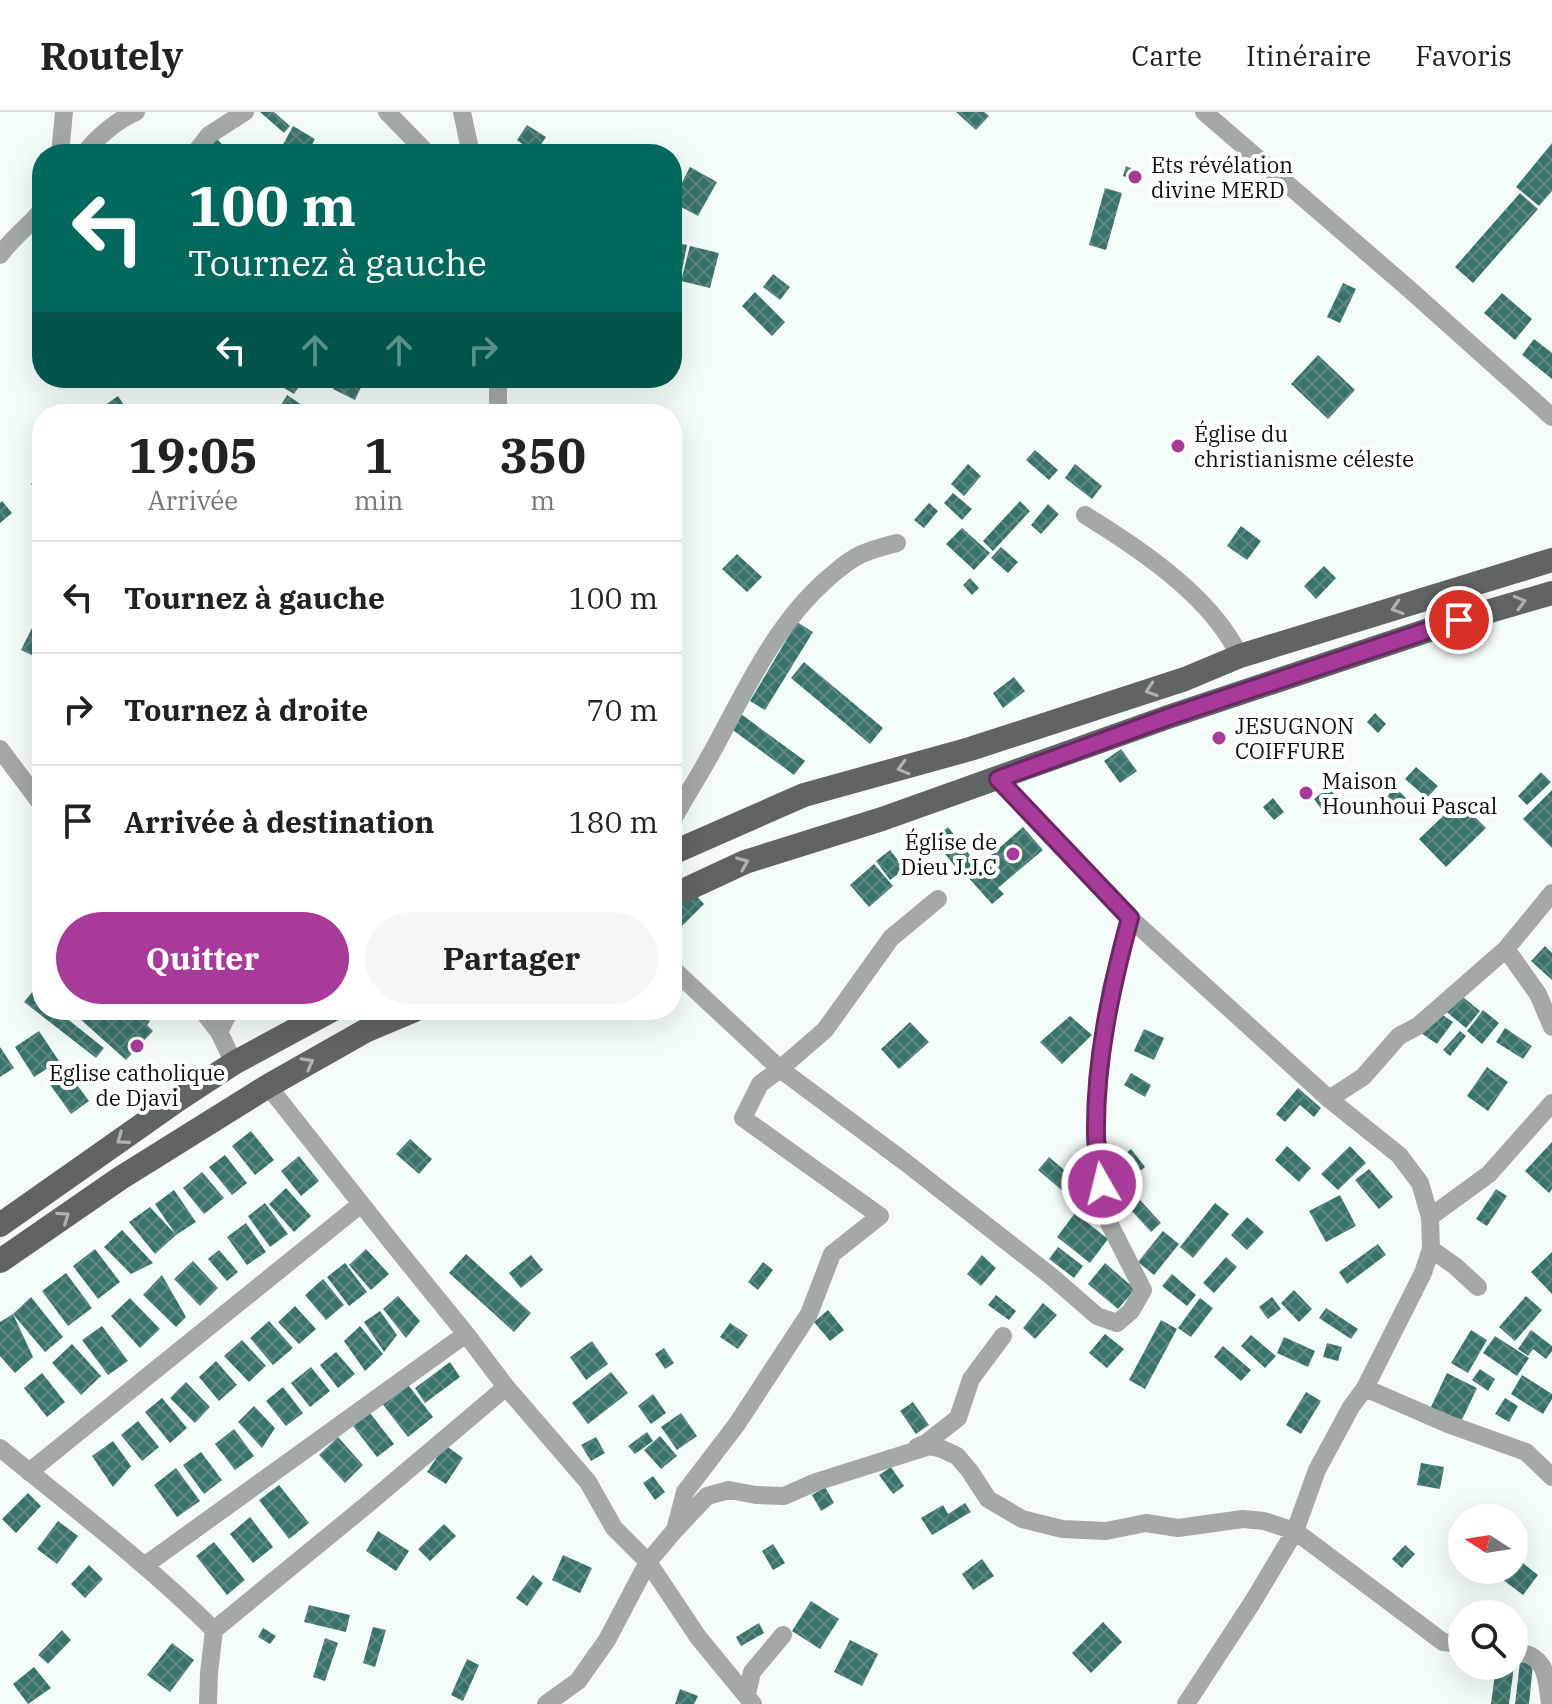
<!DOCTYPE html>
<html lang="fr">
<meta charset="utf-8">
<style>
:root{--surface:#fff;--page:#f6f6f6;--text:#222;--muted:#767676;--line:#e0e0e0;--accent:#a83b9a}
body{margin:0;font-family:"IBM Plex Serif",serif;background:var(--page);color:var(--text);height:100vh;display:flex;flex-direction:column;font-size:30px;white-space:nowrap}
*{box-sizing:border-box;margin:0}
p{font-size:26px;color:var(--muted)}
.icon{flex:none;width:44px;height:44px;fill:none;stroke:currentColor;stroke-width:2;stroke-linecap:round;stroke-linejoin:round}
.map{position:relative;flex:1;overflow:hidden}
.side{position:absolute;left:32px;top:292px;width:650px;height:616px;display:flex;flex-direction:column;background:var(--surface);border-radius:32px;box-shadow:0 8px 32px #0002}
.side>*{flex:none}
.top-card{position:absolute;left:32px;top:32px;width:650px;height:244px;border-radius:32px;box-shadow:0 8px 32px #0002;background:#00695c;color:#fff;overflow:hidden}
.needle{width:52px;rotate:282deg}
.controls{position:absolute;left:1448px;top:1392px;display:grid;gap:16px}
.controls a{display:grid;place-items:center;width:80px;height:80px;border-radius:50%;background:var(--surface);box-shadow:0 8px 32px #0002;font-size:40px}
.pin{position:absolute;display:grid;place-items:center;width:68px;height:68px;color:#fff;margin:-34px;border:4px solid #fff;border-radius:50%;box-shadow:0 2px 8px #0007}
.me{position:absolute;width:88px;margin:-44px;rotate:352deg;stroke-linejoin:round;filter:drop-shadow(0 0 6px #0008)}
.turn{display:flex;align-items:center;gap:28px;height:168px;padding:0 24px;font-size:36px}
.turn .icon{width:104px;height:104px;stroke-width:2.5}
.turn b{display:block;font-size:56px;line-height:68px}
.lanes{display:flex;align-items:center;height:76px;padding:0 24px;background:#0003;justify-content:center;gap:40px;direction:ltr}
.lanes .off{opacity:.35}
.eta{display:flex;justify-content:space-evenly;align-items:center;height:136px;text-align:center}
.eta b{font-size:48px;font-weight:700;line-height:56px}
.cta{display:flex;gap:16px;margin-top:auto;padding:16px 24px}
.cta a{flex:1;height:92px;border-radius:48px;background:var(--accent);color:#fff;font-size:32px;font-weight:700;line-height:92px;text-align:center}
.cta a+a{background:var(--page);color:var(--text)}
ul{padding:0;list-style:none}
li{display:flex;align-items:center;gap:24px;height:112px;padding:0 24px;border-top:2px solid var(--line)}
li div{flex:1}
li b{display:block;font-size:30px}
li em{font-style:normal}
header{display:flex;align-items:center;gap:48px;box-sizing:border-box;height:112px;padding:0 40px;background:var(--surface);border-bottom:2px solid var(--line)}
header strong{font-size:38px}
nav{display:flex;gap:44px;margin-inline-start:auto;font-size:28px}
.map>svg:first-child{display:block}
.building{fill:url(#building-cross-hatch)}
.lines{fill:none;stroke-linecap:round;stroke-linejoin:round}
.minor{stroke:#a4a8a7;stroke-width:18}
.primary{stroke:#5f6563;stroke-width:24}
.oneway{stroke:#afb2b1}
.route-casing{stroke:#6d2664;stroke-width:20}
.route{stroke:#a83b9a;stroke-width:14}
.poi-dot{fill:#a83b9a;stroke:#fff;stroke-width:3}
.labels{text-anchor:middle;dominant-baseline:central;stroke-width:8;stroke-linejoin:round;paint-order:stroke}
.poi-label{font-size:22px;fill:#0c0f0e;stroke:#fff;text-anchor:start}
</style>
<header>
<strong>Routely</strong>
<nav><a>Carte</a><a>Itinéraire</a><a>Favoris</a></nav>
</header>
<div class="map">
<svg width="1552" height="1592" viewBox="0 0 1552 1592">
<defs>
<pattern id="building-cross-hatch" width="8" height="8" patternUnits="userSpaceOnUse" patternTransform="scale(2)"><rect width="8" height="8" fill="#38736a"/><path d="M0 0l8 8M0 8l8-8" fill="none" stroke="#5e8781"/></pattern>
</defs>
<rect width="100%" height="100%" fill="#f4fcfa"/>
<path class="building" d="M260 0H274L290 14 284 21Z
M956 0H984L989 4 976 18Z
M527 13 546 25 536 40 539 42H525L529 37 517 28Z
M293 14 315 27 307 42H278Z
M217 27 232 42H201Z
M1552 31V79L1539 94 1516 75Z
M1126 54 1144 62 1140 71 1123 64Z
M690 55 717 70 698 104 672 90Z
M1105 76 1122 81 1106 138 1089 133Z
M1520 81 1538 97 1473 171 1455 155Z
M672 130 687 133 679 174 672 173Z
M690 134 719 141 710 176 681 169Z
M773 162 790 175 780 188 763 175Z
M1343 171 1356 177 1340 211 1327 205Z
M755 180 785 210 772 224 742 194Z
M1502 181 1532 207 1515 228 1484 201Z
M1534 227 1552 241V267L1522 243Z
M1318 243 1355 278 1328 307 1291 272Z
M291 266H305L294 282 284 276Z
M339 266H358L364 269 355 288 333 277Z
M287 283 311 299 309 302H276Z
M118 284 130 302H92Z
M1035 338 1058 358 1049 368 1026 348Z
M968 352 981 364 964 384 951 372Z
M1075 352 1102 374 1092 387 1065 366Z
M42 363V377L38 381 31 372Z
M953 381 972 397 962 408 944 391Z
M2 389 12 401 0 411V391Z
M1020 389 1030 399 993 439 983 429Z
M929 391 938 399 924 416 914 408Z
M1048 392 1059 402 1041 422 1031 413Z
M1241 414 1261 429 1247 448 1227 434Z
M962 416 990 441 974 458 946 432Z
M1001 435 1018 450 1008 461 991 446Z
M737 442 762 465 747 480 722 457Z
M1324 454 1336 466 1316 487 1304 474Z
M970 466 979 476 972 483 963 473Z
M36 508 42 511V548L21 538Z
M797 510 813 520 765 598 750 589Z
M804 550 883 616 870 632 791 566Z
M1014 565 1025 579 1003 596 993 581Z
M1375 601 1386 612 1378 621 1367 610Z
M741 602 805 649 794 663 730 616Z
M1121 637 1137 659 1120 671 1104 649Z
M1416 655 1438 674 1427 686 1405 667Z
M1541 660 1551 670 1527 693 1518 684Z
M1329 675 1337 686 1322 698 1314 687Z
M1396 676 1413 693 1404 701 1387 684Z
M1552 678V736L1523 707Z
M1273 686 1284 700 1274 708 1263 695Z
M1459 689 1486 716 1446 755 1419 727Z
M948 715 976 751 962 763 933 727Z
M1023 715 1043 738 998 776 1004 782 992 792 967 764Z
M890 738 905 757 890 768 876 749Z
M874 752 893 774 869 795 850 773Z
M692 779 704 792 681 815 672 805V799Z
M1545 834 1552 841V868L1531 849Z
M32 880 42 887V898H56L104 936 96 946 24 890Z
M1457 880 1480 899 1466 916 1443 897Z
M70 898H134L150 909 147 913 153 919 126 948Z
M1483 898 1499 911 1482 932 1467 919Z
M1437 899 1453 910 1437 932 1421 921Z
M1070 904 1092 923 1062 952 1040 930Z
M910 910 929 930 899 957 881 937Z
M1505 916 1532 934 1523 947 1496 930Z
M1144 917 1164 926 1154 948 1134 939Z
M39 919 59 949 34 965 15 935Z
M1460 919 1466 924 1450 944 1443 938Z
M0 935 14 956 0 965Z
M63 954 89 989 71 1002 46 967Z
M1487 955 1508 970 1488 999 1467 984Z
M1131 961 1151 973 1145 985 1124 973Z
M1298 976 1321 996 1314 1005 1300 993 1285 1010 1276 1002Z
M251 1019 274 1048 255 1063 232 1034Z
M410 1027 432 1047 419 1062 396 1042Z
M1552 1030V1077L1549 1081 1525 1059Z
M1287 1034 1311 1056 1299 1070 1275 1048Z
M1350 1034 1366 1051 1338 1078 1321 1062Z
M1131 1037 1145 1055 1130 1067 1116 1049Z
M225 1043 247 1071 232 1083 209 1055Z
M299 1044 319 1069 301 1084 281 1059Z
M1049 1045 1083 1074 1072 1087 1038 1058Z
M1369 1057 1393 1085 1379 1097 1355 1068Z
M202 1060 224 1086 204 1102 183 1076Z
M286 1076 311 1104 294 1120 269 1092Z
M1496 1077 1507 1084 1487 1114 1476 1107Z
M174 1078 196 1110 176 1123 155 1092Z
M1340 1083 1356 1114 1326 1130 1309 1099Z
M1140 1088 1161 1111 1151 1120 1130 1097Z
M265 1091 288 1122 270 1135 248 1104Z
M1215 1091 1229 1102 1193 1146 1180 1135Z
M150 1095 176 1123 155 1142 129 1110Z
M1075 1101 1108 1127 1090 1151 1057 1125Z
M1247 1105 1264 1120 1247 1138 1231 1123Z
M246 1111 266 1140 247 1153 227 1125Z
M122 1118 153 1151 131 1162 104 1135Z
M1163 1119 1179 1132 1154 1163 1138 1150Z
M1378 1132 1386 1143 1347 1172 1339 1160Z
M1058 1135 1083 1154 1074 1166 1049 1147Z
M95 1137 120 1170 98 1187 73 1154Z
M366 1137 389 1162 371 1178 349 1153Z
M219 1138 238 1160 227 1169 208 1147Z
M1552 1140V1182L1531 1160Z
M466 1142 531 1201 514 1220 449 1161Z
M531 1143 543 1158 521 1176 509 1161Z
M982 1143 996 1156 981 1174 967 1162Z
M1226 1145 1237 1155 1214 1181 1203 1171Z
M193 1149 218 1176 200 1194 174 1167Z
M763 1150 773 1158 758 1178 748 1170Z
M345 1151 367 1180 349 1194 327 1165Z
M1105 1151 1135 1177 1118 1197 1088 1172Z
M66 1161 92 1196 68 1214 42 1179Z
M1172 1162 1196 1183 1187 1194 1162 1174Z
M162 1163 186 1205 176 1215 143 1183Z
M323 1167 344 1193 326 1208 305 1183Z
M1294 1178 1312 1197 1299 1210 1281 1191Z
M996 1183 1016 1199 1009 1208 988 1193Z
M398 1184 420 1209 406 1226 383 1197Z
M1526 1184 1542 1198 1515 1229 1499 1215Z
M31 1185 63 1225 45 1240 13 1202Z
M1272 1185 1281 1197 1268 1207 1259 1195Z
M130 1186 160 1217 140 1236 111 1204Z
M1200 1186 1213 1196 1191 1225 1178 1216Z
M1043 1191 1057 1203 1035 1227 1023 1216Z
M295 1194 316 1217 299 1232 278 1210Z
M1326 1196 1358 1217 1351 1227 1319 1206Z
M828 1198 844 1218 830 1229 814 1210Z
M380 1199 397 1223 384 1240 364 1210Z
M13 1202 33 1245 15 1261 0 1244V1210Z
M1161 1208 1177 1217 1145 1277 1129 1268Z
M269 1209 293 1236 273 1253 250 1226Z
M730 1211 748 1223 738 1237 720 1225Z
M102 1214 128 1249 108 1263 82 1228Z
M360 1214 383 1242 365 1259 344 1229Z
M1471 1218 1487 1228 1468 1261 1451 1251Z
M1531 1218 1552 1234V1239L1546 1247 1533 1237 1528 1244 1518 1237Z
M1105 1222 1124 1237 1107 1256 1089 1241Z
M1251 1223 1276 1244 1265 1256 1241 1234Z
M1495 1224 1529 1246 1517 1264 1483 1241Z
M1284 1225 1315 1239 1308 1255 1277 1241Z
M242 1228 266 1254 249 1270 224 1244Z
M592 1229 608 1252 586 1268 570 1245Z
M1327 1231 1342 1235 1338 1249 1323 1245Z
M72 1232 101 1264 81 1283 52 1251Z
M1223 1234 1251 1258 1241 1269 1214 1245Z
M664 1236 674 1251 665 1257 655 1242Z
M336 1240 355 1262 338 1276 320 1253Z
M216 1249 237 1273 219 1289 199 1265Z
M450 1250 460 1265 425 1291 415 1276Z
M311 1255 330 1279 310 1295 291 1271Z
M1480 1257 1495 1267 1488 1279 1472 1268Z
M611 1260 628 1281 588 1312 572 1291Z
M42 1261 65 1290 47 1305 24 1276Z
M1447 1261 1477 1276 1460 1312 1430 1297Z
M1522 1263 1552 1282V1287L1543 1302 1511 1282Z
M405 1269 433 1305 408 1325 380 1289Z
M186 1270 210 1295 195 1311 170 1286Z
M283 1275 303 1301 286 1314 266 1289Z
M1306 1280 1321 1289 1301 1322 1286 1313Z
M653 1282 666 1301 651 1312 638 1294Z
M162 1286 187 1316 170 1331 145 1300Z
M1505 1286 1518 1294 1509 1310 1495 1302Z
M913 1290 929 1313 916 1322 900 1299Z
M254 1294 275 1316 262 1336 238 1310Z
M370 1301 394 1332 377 1345 353 1314Z
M681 1301 697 1324 677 1338 661 1315Z
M138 1309 159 1335 142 1349 121 1323Z
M234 1317 254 1344 235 1358 215 1332Z
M647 1320 653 1329 635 1342 628 1334Z
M660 1324 677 1344 661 1357 644 1338Z
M338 1325 363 1353 345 1371 319 1343Z
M596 1325 605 1341 591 1349 581 1333Z
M113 1329 131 1354 113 1375 92 1344Z
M445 1333 463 1346 446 1372 427 1360Z
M201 1340 222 1368 204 1382 183 1353Z
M1421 1351 1444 1355 1440 1377 1417 1373Z
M891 1355 904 1374 893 1382 879 1363Z
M176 1356 200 1389 177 1405 154 1373Z
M653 1364 665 1380 655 1388 643 1371Z
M279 1373 309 1411 289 1427 259 1388Z
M825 1375 834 1391 821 1399 812 1383Z
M28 1381 41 1394 16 1421 2 1407Z
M965 1391 971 1400 932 1423 921 1406 943 1393 948 1402Z
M250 1405 273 1435 253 1451 230 1422Z
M58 1409 78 1424 57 1452 37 1437Z
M444 1412 456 1424 430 1449 418 1437Z
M378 1419 409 1439 396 1459 366 1439Z
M214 1430 245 1468 227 1483 196 1444Z
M773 1432 785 1451 773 1458 762 1439Z
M1405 1433 1415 1442 1402 1456 1392 1447Z
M563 1443 592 1456 580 1481 552 1468Z
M1514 1444 1538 1463 1523 1483 1494 1461 1496 1458H1514Z
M982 1447 994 1464 973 1478 962 1462Z
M89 1453 103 1467 85 1486 71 1472Z
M533 1463 543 1471 527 1494 516 1486Z
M811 1489 839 1507 820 1537 792 1519Z
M309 1493 350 1503 346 1520 304 1510Z
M1103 1510 1122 1530 1091 1561 1072 1541Z
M759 1511 764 1521 741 1534 736 1525Z
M373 1515 386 1518 375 1555 363 1551Z
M263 1516 276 1524 270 1532 258 1525Z
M62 1518 71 1528 48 1552 38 1543Z
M325 1526 338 1531 325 1569 313 1565Z
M850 1528 878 1542 862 1574 834 1560Z
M172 1531 194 1548 170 1580 147 1563Z
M467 1547 479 1553 463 1589 451 1583Z
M1520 1550 1533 1552 1529 1592H1515Z
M1496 1554H1514L1509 1592H1491Z
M34 1555 51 1576 28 1592 13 1572Z
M680 1577 698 1584 694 1592H675Z"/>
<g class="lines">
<path class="minor" d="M387 0 428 42
M462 0 471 42
M1204 0 1409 177 1552 305
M60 42 64 0
M84 42C96 26 117 8 136 0
M194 42 209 23 245 0
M0 143C12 126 29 114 42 98
M498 302V266
M1085 403C1132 432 1192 472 1224 518 1230 526 1235 535 1240 544
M0 637 42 693
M998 667 1130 806 1329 987 1399 1043 1420 1071 1430 1105 1431 1137 1423 1161 1365 1276 1351 1295 1317 1358 1295 1419 1252 1491 1186 1592
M672 709C687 682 704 656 718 629 749 571 777 511 827 467 838 458 849 447 862 442 873 437 886 434 897 431
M1506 837 1538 882 1552 915
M672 856 780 957 905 1050 1051 1164 1097 1204 1117 1211 1131 1199 1143 1178 1108 1109 1096 1024 1098 968 1111 877 1130 806
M202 898 219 920 234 951
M219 920 230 898
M268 974 393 1132 466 1222 506 1275 588 1370 614 1416 648 1450 698 1525 753 1592
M1329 987 1363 965 1399 924 1418 914 1506 837 1552 781
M1430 1105 1489 1062 1552 991
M1431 1137 1455 1154 1478 1175
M1365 1276 1448 1312 1526 1340 1552 1365
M917 1335 926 1331 958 1306 971 1267 1003 1224
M0 1336C72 1395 148 1452 214 1518
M29 1360 361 1092
M676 1417 707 1384 729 1378 756 1383 784 1384 816 1370 930 1334 942 1337 957 1344 969 1358 988 1387 1022 1407 1062 1417 1106 1419 1146 1411 1178 1416 1243 1407 1264 1409 1295 1419 1443 1530 1462 1532
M144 1454 466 1222
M1514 1539C1548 1544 1546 1564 1550 1592
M747 1582 752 1560 783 1523
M208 1592 209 1561 214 1518 369 1391 506 1275
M546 1592 578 1569 607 1528 648 1450 675 1418 685 1380 737 1312 809 1202 832 1142 880 1104 743 1006 760 972 780 957 825 918 891 826 938 787"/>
<path class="primary" d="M672 741 804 683 970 637 1185 567 1240 544 1552 448
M672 784 745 750 882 707 1168 605 1459 508 1552 481
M0 1113 179 987 234 951 332 898
M0 1149 119 1067 268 974 365 919 415 898"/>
</g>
<defs><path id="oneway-chevron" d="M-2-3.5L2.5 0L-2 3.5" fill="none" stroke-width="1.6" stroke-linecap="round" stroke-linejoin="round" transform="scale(2)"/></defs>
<g class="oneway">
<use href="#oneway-chevron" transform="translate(1520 490) rotate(-16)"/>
<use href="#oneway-chevron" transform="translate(1397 496) rotate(163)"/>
<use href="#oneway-chevron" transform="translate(1151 578) rotate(162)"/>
<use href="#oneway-chevron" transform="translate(903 656) rotate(164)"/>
<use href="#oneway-chevron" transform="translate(743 751) rotate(-22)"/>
<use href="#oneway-chevron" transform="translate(308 951) rotate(-29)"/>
<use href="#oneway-chevron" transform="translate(122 1027) rotate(145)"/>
<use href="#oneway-chevron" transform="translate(64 1105) rotate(-34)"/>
</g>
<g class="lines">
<g class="route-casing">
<path id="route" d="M1102 1072C1100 1056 1096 1038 1096 1022 1095 949 1111 876 1130 806L998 667 1168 605 1459 508"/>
</g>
<use href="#route" class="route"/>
</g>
<g class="poi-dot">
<circle cx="1135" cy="65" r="8"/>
<circle cx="1178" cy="334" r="8"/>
<circle cx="1219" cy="626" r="8"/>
<circle cx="1306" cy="681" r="8"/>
<circle cx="1013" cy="742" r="8"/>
<circle cx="137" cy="934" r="8"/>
</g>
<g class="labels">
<g class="poi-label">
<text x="1151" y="52">Ets révélation<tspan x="1151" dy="25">divine MERD</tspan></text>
<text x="1194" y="321">Église du<tspan x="1194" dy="25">christianisme céleste</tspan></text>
<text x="1235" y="613">JESUGNON<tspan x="1235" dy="25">COIFFURE</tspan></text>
<text x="1322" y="668">Maison<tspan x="1322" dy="25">Hounhoui Pascal</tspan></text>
<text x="997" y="729" text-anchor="end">Église de<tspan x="997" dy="25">Dieu J.J.C</tspan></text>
<text x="137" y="960" text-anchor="middle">Eglise catholique<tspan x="137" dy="25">de Djavi</tspan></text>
</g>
</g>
</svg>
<div class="controls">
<a><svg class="needle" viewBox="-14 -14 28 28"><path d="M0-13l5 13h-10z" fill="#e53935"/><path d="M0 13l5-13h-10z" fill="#767676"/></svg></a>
<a><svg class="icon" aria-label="search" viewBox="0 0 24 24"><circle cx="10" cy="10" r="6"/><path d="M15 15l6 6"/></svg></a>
</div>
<div class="pin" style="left:1459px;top:508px;background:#d93025"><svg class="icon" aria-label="arrive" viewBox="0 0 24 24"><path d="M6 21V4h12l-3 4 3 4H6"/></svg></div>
<svg class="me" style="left:1102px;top:1072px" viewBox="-20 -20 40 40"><circle r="17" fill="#a83b9a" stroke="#fff" stroke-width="3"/><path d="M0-11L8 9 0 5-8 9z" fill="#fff"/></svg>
<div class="top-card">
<div class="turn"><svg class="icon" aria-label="left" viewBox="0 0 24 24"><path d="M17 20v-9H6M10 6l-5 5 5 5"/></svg><div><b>100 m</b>Tournez à gauche</div></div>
<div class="lanes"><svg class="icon" aria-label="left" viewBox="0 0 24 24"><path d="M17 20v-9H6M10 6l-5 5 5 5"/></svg><svg class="icon off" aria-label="ahead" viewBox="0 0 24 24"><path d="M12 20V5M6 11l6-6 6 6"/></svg><svg class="icon off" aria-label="ahead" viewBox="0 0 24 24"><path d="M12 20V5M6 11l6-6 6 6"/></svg><svg class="icon off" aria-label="right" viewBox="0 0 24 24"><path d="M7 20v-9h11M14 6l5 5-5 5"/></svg></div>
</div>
<section class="side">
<div class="eta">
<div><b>19:05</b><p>Arrivée</p></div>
<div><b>1</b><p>min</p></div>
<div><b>350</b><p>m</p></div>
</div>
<ul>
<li><svg class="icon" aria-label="left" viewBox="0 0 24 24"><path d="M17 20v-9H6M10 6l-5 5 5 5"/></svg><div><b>Tournez à gauche</b></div><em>100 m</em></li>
<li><svg class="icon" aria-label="right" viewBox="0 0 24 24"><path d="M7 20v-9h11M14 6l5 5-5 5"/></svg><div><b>Tournez à droite</b></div><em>70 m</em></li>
<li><svg class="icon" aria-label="arrive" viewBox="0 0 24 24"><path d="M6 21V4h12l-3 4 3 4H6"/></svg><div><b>Arrivée à destination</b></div><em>180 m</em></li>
</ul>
<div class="cta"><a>Quitter</a><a>Partager</a></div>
</section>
</div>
